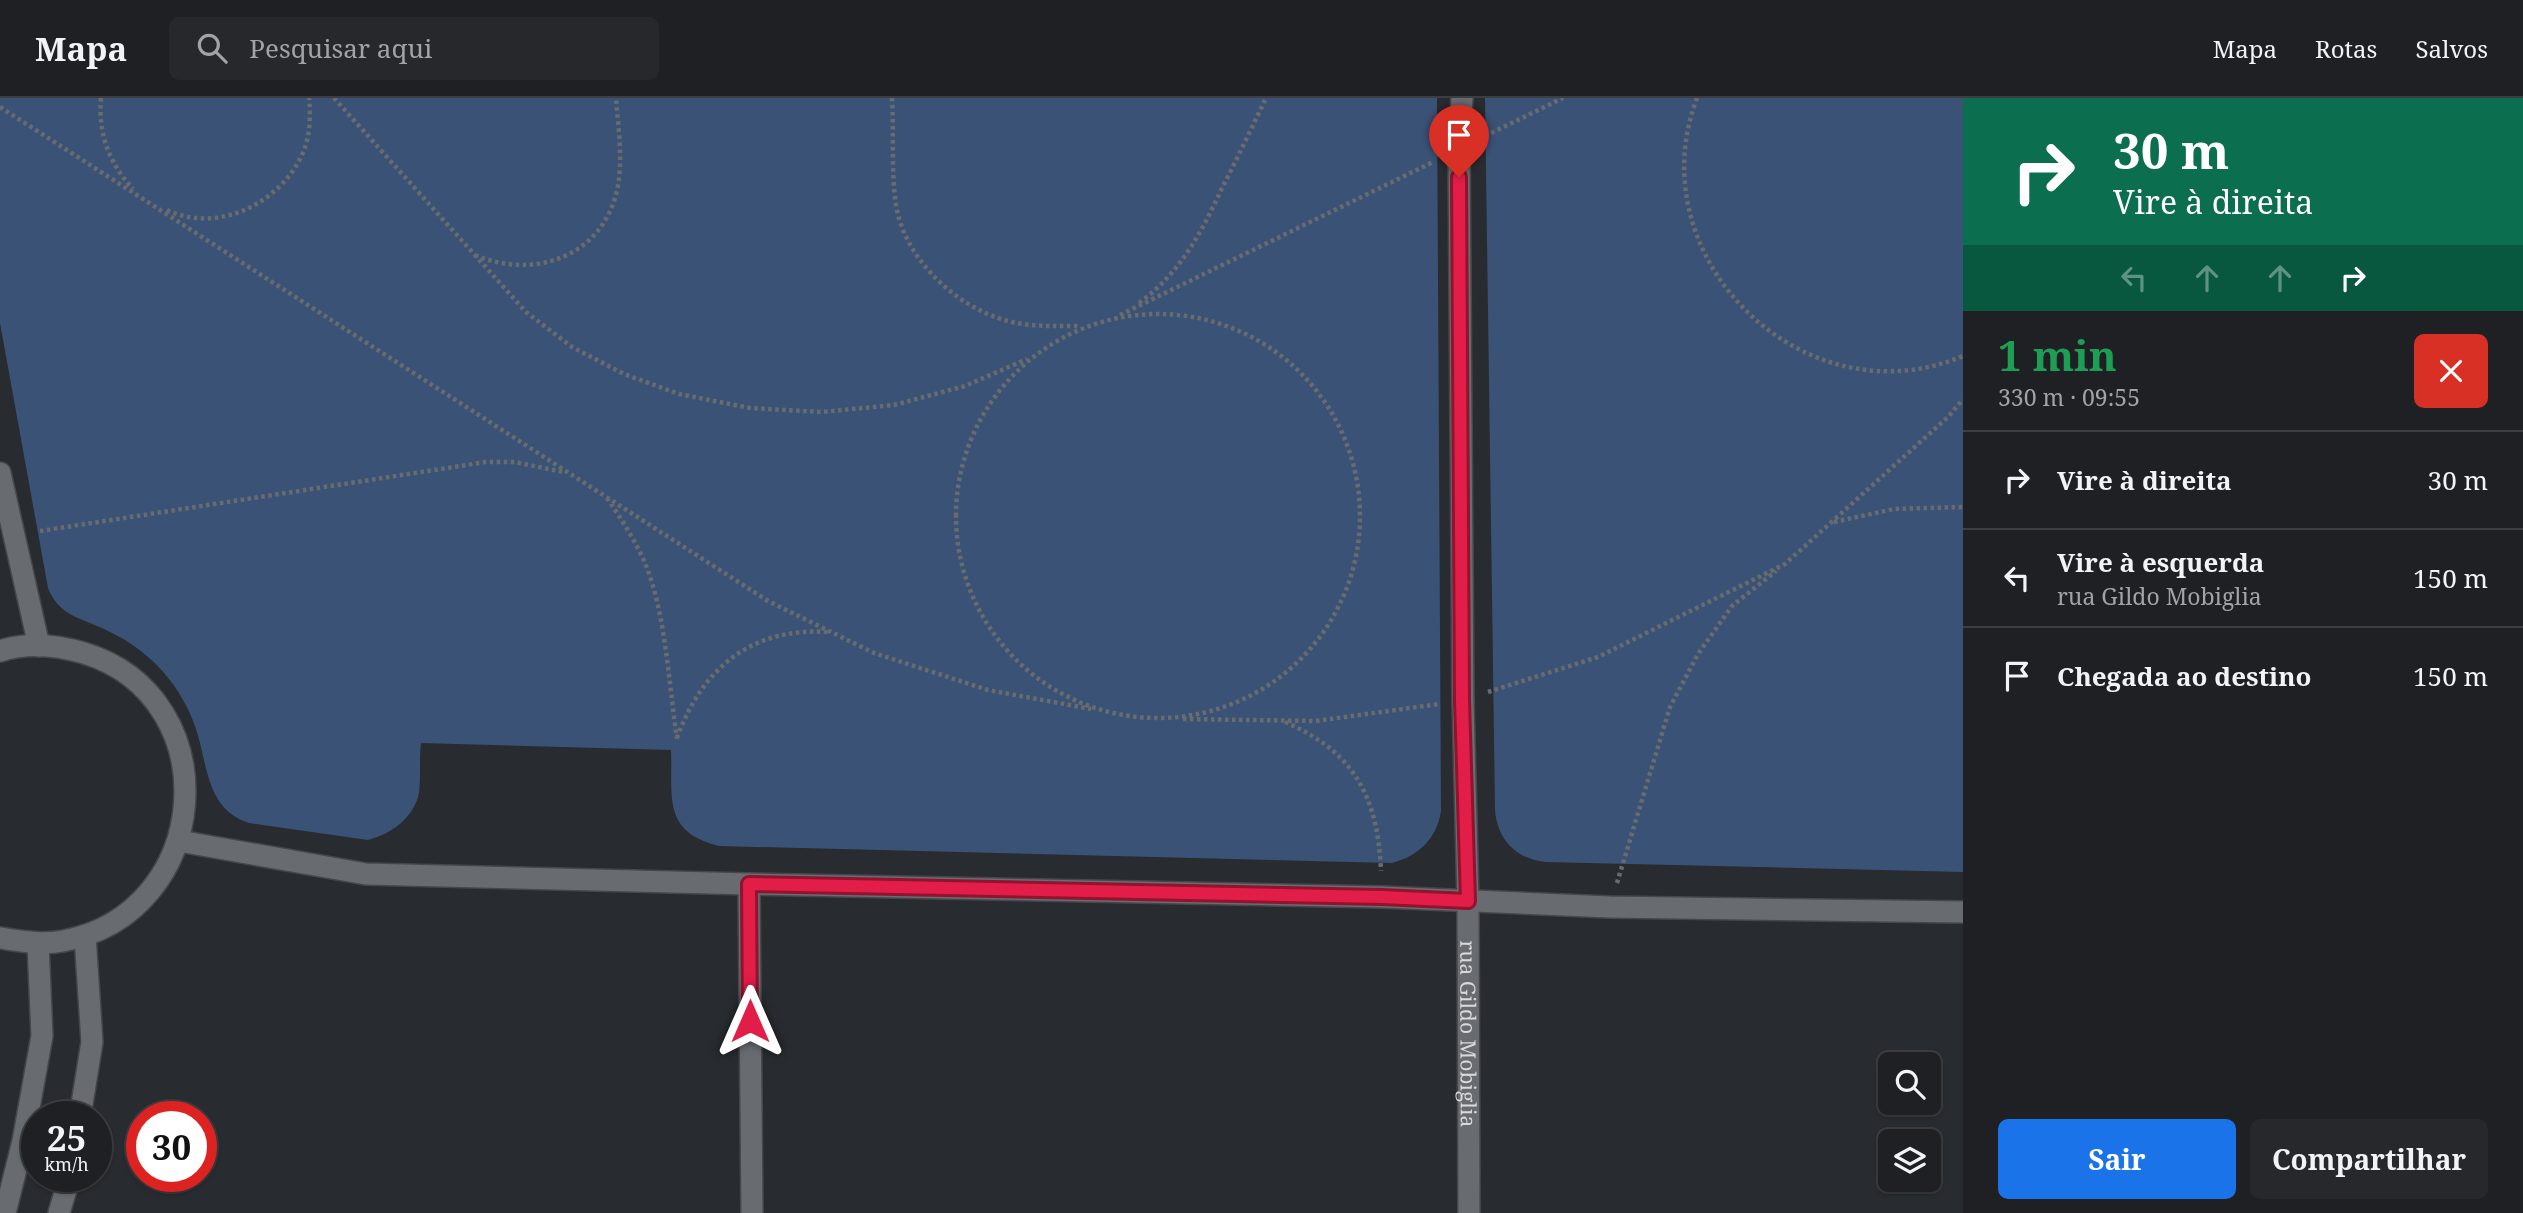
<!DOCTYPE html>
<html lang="pt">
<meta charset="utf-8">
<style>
:root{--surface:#1e2023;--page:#26282b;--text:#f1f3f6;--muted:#a1a3a6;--line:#3c3e41;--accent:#1a73e8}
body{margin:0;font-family:"Noto Serif",serif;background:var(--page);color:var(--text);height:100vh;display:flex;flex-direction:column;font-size:26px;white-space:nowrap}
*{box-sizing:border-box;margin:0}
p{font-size:23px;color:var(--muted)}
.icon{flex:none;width:38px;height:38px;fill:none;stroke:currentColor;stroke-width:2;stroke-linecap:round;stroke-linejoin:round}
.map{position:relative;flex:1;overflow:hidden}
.details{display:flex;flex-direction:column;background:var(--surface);width:560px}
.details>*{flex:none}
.top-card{background:#0b6e4f;color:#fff;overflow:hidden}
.tools{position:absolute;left:1878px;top:954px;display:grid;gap:14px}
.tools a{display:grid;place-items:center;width:63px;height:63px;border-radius:10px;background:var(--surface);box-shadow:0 2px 5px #0004,0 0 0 2px var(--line);font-size:35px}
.speed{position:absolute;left:21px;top:1003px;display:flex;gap:14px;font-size:35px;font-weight:700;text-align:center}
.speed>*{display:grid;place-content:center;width:91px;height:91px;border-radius:50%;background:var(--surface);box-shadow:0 2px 5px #0004,0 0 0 2px var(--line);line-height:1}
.speed small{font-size:18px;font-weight:400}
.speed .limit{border:10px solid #d22;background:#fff;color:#111}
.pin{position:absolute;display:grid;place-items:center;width:60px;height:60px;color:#fff;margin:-72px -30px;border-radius:50% 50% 50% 0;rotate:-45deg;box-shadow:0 0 7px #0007}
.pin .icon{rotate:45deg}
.me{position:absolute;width:77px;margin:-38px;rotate:0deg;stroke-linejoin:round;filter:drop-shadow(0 0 5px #0008)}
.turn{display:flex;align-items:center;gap:24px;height:147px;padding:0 35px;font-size:32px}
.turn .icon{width:91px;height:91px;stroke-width:2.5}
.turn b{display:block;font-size:49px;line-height:60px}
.lanes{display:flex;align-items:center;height:66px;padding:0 35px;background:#0003;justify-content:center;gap:35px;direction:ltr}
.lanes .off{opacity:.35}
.round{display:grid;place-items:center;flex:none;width:74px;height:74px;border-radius:10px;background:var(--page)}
.summary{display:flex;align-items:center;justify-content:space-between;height:119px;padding:0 35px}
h1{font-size:42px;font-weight:700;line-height:52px;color:#1e9e55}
.primary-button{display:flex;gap:14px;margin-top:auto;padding:14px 35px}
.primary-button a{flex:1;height:80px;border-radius:10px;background:var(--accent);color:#fff;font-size:28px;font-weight:700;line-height:80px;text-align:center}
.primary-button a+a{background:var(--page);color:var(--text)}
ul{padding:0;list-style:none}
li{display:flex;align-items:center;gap:21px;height:98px;padding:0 35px;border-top:2px solid var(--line)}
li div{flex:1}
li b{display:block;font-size:26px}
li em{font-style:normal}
header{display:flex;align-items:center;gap:42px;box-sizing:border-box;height:98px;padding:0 35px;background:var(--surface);border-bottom:2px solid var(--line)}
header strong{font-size:33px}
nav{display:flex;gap:38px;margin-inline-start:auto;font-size:24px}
.search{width:490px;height:63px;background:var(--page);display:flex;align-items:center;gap:18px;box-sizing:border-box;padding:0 24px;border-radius:10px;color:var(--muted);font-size:26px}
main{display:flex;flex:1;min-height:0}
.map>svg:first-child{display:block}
.green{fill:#3a5276}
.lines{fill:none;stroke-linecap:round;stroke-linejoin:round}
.minor-casing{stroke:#45474a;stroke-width:24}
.path{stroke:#696c6f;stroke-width:4.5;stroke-dasharray:3.5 3.5;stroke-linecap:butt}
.minor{stroke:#686c70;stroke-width:21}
.route-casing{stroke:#92132f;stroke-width:18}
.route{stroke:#e11d48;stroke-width:12}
.labels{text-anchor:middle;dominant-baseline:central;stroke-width:7;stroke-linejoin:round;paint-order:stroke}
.street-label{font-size:21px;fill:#d8dadd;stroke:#1e2125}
</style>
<header>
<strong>Mapa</strong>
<div class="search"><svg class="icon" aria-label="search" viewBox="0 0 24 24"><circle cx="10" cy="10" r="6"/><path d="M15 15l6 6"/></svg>Pesquisar aqui</div>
<nav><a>Mapa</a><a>Rotas</a><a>Salvos</a></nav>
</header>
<main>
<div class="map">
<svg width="1963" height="1115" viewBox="0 0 1963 1115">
<rect width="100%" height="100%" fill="#282b2f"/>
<path class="green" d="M0 0H1437L1441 713C1437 740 1419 758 1392 765L719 748C661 734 673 697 671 652L421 645C419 661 421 679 419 695 414 720 391 736 368 742L249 725C205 711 208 665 195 628 189 611 180 595 169 581 153 560 130 543 106 532 81 520 59 518 48 490L0 225Z
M1485 0H1963V774L1545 764C1516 761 1497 741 1495 712Z"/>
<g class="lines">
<g class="minor-casing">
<g id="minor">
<path id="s1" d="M1462 0 1459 51 1463 602 1468 803 1469 1115"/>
<path d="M0 375 39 548"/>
<path d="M0 553C27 544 57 547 84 555 230 600 213 816 63 843 42 847 21 843 0 840"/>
<path d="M179 743 366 776 749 786 1382 799 1609 809 1963 814"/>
<path d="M749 786 752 1115"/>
<path d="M80 1018 92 944 85 838"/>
<path d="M5 1115 23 1043 42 938 38 845"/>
<path d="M59 1115 70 1078"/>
</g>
</g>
<path class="path" d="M101 0C98 36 109 65 133 91
M334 0 526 214 572 249 624 276 679 296 750 310 822 314 894 307 965 288 1027 261
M892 0C894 33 891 76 896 107 905 164 962 215 1017 225 1038 229 1059 228 1081 228
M1697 0C1636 160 1804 325 1963 258
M0 9 768 503 874 555 988 592 1091 611
M1485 38 1563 0
M167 112C217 136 278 106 301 59 310 41 311 20 309 0
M475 157C536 183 606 157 618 87 623 59 618 28 616 0
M1139 205C1182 173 1201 135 1223 88 1238 59 1252 29 1266 0
M956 418a202 202 0 1 1 404 0a202 202 0 1 1-404 0Z
M1120 217 1433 64
M607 400C622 422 637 445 647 470 666 520 669 588 677 641
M1834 424 1894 411 1963 409
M40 433 486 364H515L563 374
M1488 594 1598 559 1785 466 1949 318 1963 301
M1183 621 1316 623 1439 606
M1285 624C1355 654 1378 700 1381 773
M677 640C702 570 752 529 828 534
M1617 785 1670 609 1698 556 1732 508 1776 473"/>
<use href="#minor" class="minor"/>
</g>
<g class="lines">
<g class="route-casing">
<path id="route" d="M750 923 749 786 1382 799 1468 803 1462 602 1459 79"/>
</g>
<use href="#route" class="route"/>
</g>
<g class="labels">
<g class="street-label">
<text stroke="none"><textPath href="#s1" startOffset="936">rua Gildo Mobiglia</textPath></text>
</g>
</g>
</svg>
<div class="tools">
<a><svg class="icon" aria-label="search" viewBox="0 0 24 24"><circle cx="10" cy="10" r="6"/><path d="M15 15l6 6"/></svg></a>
<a><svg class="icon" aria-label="layers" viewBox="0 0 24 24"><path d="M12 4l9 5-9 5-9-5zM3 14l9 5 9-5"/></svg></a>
</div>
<div class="speed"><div>25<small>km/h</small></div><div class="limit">30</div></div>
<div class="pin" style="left:1459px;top:79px;background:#d93025"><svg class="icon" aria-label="arrive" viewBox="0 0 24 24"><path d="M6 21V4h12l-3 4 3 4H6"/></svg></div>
<svg class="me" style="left:750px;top:923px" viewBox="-20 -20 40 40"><path d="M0-17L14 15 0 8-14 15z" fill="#e11d48" stroke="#fff" stroke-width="4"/></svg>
</div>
<section class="details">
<div class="top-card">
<div class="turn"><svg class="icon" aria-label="right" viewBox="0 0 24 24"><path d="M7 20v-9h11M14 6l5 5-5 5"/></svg><div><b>30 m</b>Vire à direita</div></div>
<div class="lanes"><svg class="icon off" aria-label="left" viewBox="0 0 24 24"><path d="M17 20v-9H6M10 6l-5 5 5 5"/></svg><svg class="icon off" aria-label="ahead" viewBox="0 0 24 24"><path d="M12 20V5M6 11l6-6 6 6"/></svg><svg class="icon off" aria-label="ahead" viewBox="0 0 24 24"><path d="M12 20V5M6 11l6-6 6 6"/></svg><svg class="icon" aria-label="right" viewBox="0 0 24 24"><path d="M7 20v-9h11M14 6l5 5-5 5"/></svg></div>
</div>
<div class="summary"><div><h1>1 min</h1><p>330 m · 09:55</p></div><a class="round" style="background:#d93025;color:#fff"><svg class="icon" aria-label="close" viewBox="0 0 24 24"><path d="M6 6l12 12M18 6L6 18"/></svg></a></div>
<ul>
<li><svg class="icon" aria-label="right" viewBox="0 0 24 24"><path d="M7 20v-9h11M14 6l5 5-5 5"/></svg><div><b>Vire à direita</b></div><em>30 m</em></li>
<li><svg class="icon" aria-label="left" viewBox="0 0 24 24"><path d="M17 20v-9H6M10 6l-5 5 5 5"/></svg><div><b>Vire à esquerda</b><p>rua Gildo Mobiglia</p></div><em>150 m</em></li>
<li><svg class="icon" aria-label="arrive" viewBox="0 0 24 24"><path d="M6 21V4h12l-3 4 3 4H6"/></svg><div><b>Chegada ao destino</b></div><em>150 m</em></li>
</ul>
<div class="primary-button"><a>Sair</a><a>Compartilhar</a></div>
</section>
</main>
